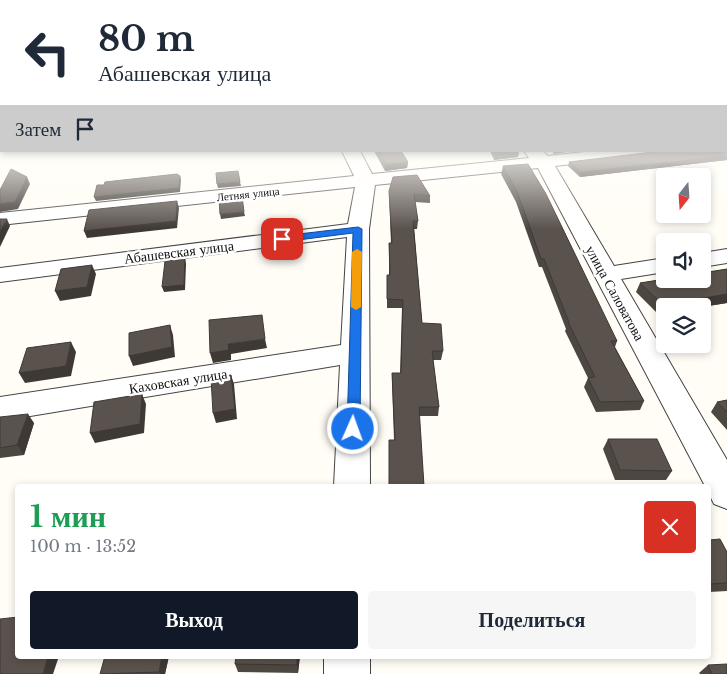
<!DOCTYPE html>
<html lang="ru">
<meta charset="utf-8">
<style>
:root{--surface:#fff;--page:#f6f6f7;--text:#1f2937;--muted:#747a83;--accent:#111827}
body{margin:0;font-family:"Libre Baskerville",serif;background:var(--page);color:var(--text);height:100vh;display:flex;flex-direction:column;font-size:19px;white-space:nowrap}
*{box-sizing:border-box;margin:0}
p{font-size:16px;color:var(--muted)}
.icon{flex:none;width:28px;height:28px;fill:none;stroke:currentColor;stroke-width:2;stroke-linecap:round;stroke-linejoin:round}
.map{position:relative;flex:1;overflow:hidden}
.drawer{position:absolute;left:15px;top:484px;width:696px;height:175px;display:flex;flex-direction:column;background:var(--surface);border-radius:5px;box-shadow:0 2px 8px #0003}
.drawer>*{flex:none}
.guide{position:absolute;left:0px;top:0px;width:728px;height:152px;box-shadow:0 2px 8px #0003;background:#fff;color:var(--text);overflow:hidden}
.needle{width:32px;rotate:197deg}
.buttons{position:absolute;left:656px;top:168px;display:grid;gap:10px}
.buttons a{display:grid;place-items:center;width:55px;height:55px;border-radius:5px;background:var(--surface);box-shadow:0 2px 8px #0003;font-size:25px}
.pin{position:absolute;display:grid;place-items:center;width:42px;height:42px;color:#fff;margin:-21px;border-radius:10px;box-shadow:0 2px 8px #0006}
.me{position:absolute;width:55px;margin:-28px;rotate:2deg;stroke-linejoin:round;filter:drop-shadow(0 0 4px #0008)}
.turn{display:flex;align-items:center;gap:18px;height:105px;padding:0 15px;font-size:22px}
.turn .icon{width:65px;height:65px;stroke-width:2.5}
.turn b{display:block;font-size:35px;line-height:42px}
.then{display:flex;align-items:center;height:48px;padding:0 15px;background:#0003;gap:10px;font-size:19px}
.round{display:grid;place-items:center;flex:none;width:52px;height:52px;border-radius:5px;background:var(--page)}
.headline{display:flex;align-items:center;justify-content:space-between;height:85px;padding:0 15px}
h1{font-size:30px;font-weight:800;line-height:38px;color:#1e9e55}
.cta{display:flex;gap:10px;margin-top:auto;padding:10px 15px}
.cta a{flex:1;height:58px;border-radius:5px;background:var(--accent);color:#fff;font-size:20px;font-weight:800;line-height:58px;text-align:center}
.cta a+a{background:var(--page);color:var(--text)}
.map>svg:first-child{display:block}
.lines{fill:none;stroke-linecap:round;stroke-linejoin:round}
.minor-casing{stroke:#444;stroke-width:2}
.minor{fill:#fff;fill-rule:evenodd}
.wall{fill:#4d4742}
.shaded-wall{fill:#3f3936}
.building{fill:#5a524d;stroke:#3f3936}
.route{fill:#1a73e8;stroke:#114b97}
.slow{fill:#f59e0b}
.labels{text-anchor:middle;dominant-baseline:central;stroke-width:5;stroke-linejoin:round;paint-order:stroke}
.far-street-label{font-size:11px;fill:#111;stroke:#fff}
.street-label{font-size:14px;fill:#111;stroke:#fff}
</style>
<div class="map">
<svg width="727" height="674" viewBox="0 0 727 674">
<rect width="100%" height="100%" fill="#fffdf5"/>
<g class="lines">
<g class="minor-casing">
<path id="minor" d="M342 151H360L372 174 529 158 524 151H543L548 156 593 151H653L651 155 645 156 555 166 614 266 665 258V272L621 279 727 460V509L714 504 709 494V486H705L538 168 375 185 369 229 370 486H334L340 365 0 421V397L341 345 347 237 0 282V268L348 224 355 187 0 225V213L354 176Z
M727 249V263L702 267V253Z
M324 656H370V674H324Z"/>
</g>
<use href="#minor" class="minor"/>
</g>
<path class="wall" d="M727 139V160L580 177 568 166 569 162 653 152Z
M374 151H401L408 162 407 168 385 171Z
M490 151H519L518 157 494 160Z
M503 166 617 341 615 347 644 401 640 410 596 412 584 387 588 378 565 331 566 329 542 267H539L516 202 501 174Z
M389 191 430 196V203L415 202 418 221 417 229H414L422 323 443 351 441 360H433L439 407 438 416H419L424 486H389V440H394L392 382V373H400L402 308H387V275H389V243H391Z
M727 269V303L658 314 636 292 640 283Z
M727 400V430L711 412 717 402Z
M0 417 34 423 24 455 0 458Z
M608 439 672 471 666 480H615L603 449Z
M709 540 727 552V591L709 592Z
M169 656 165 674H100Z
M236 656H300L298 673 238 672 235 664Z
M708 665 727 674H700L699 673Z"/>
<path class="shaded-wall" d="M499 151H519L518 157 494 160 495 152Z
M554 151H574L553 154Z
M727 156V160L580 177 581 172Z
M408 162 407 168 385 171 386 165Z
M180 176 181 180 180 192 96 201 94 197Z
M27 177 30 184 18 209 0 212V204Z
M240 182 241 186 218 188 217 184Z
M177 201 179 208 177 228 87 238 84 231Z
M244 212 245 216 221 219 220 214Z
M7 219 10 226 0 247V232Z
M185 259 186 264 185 290 164 292 162 287Z
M92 265 96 274 91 296 60 301 55 291Z
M727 294V303L702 307V306H665V313L658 314 663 305Z
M170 325 173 335 175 357 133 366 129 356Z
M265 339 267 348 231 354V360L213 363 210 353 228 344Z
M71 342 76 352 71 376 25 383 19 373Z
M231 375 234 384 237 419 216 423 213 413Z
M142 394 146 404 144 433 95 443 90 433Z
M28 414 34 423 24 455 17 445Z
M48 656H59L53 674H43Z
M162 656H169L165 674H160L159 672Z
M297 656H300L298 673 297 665Z"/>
<path class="building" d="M726 135 727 156 581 172 569 162 653 152 654 151H726Z
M378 151H401L408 162 386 165Z
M528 164 546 194 617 341H611L644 401 600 402 588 378 595 377 568 322H569L544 259H541L518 194 503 166Z
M11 169 27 177 15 202 0 204V190Z
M238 171 240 182 217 184 216 173Z
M177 174 180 176 179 188 94 197 97 185H104L105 182Z
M417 175 430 196 414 194 418 221H413L422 323 441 324 443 351H432L439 407H419L424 486 389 485V440H395L392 373H401L403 300 387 299V275H390L389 243H392L389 191 393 177Z
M242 196 244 212 220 214 219 199Z
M177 201 176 221 84 231 89 210Z
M0 219H7L0 232Z
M185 259 184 285 162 287 165 261Z
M92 265 87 287 55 291 61 269Z
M727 269V294L663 305 640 283 665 279H702V273Z
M262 315 265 339 228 344 229 350 210 353 209 320Z
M170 325 172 347 129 356V333Z
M71 342 66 366 19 373 27 348Z
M231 375 235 409 213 413 211 378Z
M142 394 140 424 90 433 94 402Z
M727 400V412L717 402Z
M28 414 17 445 0 448V417Z
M608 439H657L672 471 620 470Z
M720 539 727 552V583L709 584V540Z
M18 617V656H48L43 674H0V619Z
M105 656H162L159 672 100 674Z
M236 656H297V665L235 664Z
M727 664V674H712L708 665Z"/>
<linearGradient id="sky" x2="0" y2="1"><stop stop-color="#95c6ee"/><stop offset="0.59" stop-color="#fffefa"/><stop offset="1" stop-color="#fffefa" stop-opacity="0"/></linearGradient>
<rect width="727" height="229" fill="url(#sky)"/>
<path class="route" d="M358 227 362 229 360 429 353 434 347 429 353 233 282 242 278 239 282 236Z"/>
<path class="slow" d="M357 249 362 252 361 307 356 310 351 307 352 252Z"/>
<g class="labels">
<g class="far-street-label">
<text transform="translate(248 194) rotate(-6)">Летняя улица</text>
</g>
<g class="street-label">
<text transform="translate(179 252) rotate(-7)">Абашевская улица</text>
<text transform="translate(615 293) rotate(61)">улица Саловатова</text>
<text transform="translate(178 381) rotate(-9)">Каховская улица</text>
</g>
</g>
</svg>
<div class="buttons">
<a><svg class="needle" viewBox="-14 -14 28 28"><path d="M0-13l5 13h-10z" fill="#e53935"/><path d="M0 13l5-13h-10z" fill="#747a83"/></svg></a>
<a><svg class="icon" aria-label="sound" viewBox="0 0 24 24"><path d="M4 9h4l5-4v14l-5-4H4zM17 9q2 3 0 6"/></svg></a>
<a><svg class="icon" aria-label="layers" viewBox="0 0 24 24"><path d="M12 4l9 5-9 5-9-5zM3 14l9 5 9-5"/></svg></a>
</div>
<div class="pin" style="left:282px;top:239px;background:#d93025"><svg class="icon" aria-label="arrive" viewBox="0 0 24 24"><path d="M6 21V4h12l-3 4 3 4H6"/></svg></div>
<svg class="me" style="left:353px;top:429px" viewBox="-20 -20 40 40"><circle r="17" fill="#1a73e8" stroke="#fff" stroke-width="3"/><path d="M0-11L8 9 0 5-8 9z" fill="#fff"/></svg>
<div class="guide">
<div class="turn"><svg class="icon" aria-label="left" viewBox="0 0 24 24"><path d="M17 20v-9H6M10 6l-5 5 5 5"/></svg><div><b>80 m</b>Абашевская улица</div></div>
<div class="then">Затем<svg class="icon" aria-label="arrive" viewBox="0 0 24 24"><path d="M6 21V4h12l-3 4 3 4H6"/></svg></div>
</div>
<section class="drawer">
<div class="headline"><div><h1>1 мин</h1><p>100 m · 13:52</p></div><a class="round" style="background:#d93025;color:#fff"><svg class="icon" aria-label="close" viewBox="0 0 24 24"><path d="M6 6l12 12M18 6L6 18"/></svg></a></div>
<div class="cta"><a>Выход</a><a>Поделиться</a></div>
</section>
</div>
